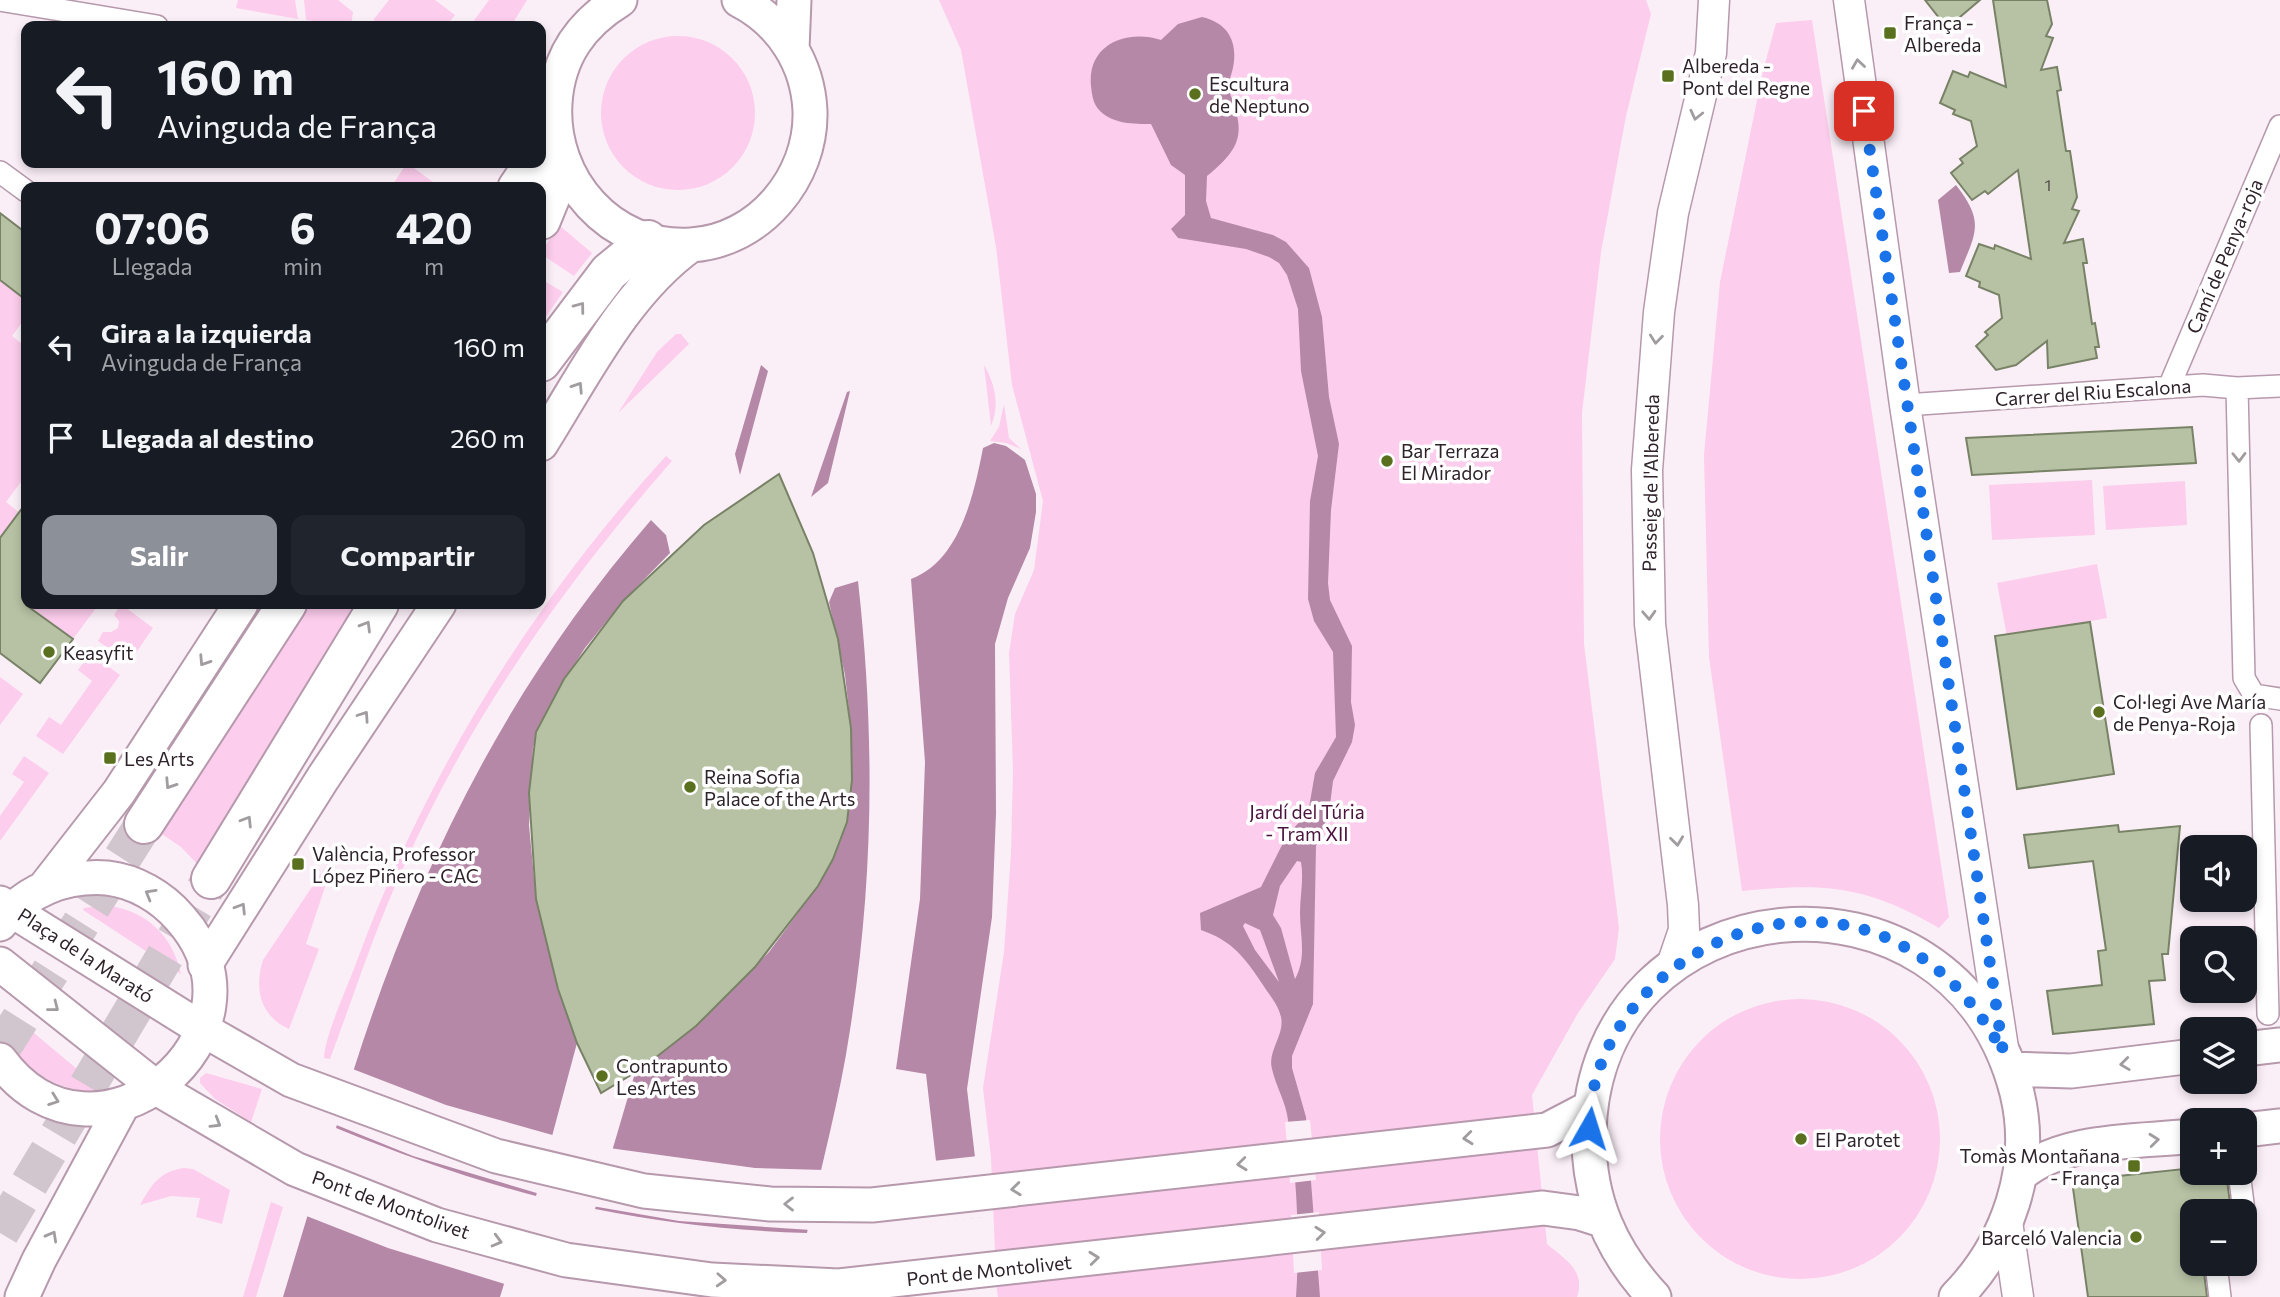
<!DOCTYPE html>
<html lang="es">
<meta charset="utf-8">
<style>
:root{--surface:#171b24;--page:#20242c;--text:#f1f3f6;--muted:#9ea1a6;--accent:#8c9099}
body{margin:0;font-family:Commissioner,sans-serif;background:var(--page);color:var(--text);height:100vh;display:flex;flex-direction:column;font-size:26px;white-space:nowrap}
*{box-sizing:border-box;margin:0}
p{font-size:23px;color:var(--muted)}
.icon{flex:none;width:38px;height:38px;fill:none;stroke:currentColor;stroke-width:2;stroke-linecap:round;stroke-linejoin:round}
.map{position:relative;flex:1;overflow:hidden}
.drawer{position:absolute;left:21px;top:182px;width:525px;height:427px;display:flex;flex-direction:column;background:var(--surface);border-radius:14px;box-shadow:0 4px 10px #0003}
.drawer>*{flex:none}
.banner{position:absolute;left:21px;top:21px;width:525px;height:147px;border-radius:14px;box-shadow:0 4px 10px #0003;background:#171b24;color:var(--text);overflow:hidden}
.buttons{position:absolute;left:2180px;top:835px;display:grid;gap:14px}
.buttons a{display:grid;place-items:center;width:77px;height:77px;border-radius:14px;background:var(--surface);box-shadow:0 4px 10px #0003;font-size:35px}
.pin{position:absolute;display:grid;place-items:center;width:60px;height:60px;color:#fff;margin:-30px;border-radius:14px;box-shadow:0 4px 10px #0006}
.me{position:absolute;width:77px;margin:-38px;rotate:6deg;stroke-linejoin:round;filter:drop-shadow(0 0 5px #0008)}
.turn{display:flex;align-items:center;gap:24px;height:147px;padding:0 21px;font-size:32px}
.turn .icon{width:91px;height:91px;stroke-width:2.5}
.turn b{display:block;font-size:49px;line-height:60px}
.eta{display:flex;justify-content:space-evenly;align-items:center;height:119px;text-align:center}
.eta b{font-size:42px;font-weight:700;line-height:49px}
.button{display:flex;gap:14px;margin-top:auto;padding:14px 21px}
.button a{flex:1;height:80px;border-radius:14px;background:var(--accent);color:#fff;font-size:28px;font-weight:700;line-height:80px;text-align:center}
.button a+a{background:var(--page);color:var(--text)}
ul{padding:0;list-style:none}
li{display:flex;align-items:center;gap:21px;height:91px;padding:0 21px}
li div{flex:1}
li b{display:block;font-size:26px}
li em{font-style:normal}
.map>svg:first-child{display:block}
.green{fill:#fccdec}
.water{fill:#b688a7;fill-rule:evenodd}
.pier{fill:#fbeff7}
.building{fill:#b7c2a4;stroke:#788266;stroke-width:2}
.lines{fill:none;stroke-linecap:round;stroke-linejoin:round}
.highway-tunnel{stroke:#d2c6ce;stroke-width:38;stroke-dasharray:38 19;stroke-linecap:butt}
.street-casing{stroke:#b699ac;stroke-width:24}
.secondary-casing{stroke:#b699ac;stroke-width:33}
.primary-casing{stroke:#b699ac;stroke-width:37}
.highway-casing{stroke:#b699ac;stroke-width:42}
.street{stroke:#fff;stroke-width:21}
.secondary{stroke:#fff;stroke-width:30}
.primary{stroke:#fff;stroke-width:33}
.highway{stroke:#fff;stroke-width:38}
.oneway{stroke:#a19c9f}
.route{stroke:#1a73e8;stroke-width:12;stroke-dasharray:0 21.6}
.poi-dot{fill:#5a701f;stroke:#fff;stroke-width:2.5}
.labels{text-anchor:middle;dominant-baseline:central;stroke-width:7;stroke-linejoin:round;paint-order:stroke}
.number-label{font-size:16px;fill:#504b48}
.poi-label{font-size:19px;fill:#2e232a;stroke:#fff;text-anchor:start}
.street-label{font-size:19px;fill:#2e232a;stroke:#fff}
.park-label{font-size:19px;fill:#4b123d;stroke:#fff}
</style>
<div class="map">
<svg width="2280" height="1297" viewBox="0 0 2280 1297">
<rect width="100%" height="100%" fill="#fbeff7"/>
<path class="green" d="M238 0H295L298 19 236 8Z
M304 0H338L353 12 351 26 306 20Z
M389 0H435L455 15 446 26H374V19Z
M489 0H527L511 26H470Z
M939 0H1646L1651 14 1626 116 1601 252 1582 413 1584 644 1619 928 1615 959 1578 1013 1532 1095 1547 1244C1565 1259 1586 1271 1577 1297H997L991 1158 983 1088 1004 952 1011 853 1013 770 1009 653 1015 614 1034 570 1043 501 1012 385 996 247 961 50Z
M1812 20 1949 917 1939 928C1865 885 1825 883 1742 891L1709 657 1704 455 1720 282 1763 71 1776 23Z
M601 113a77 77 0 1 1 154 0a77 77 0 1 1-154 0Z
M407 163 440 187H391Z
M557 226H560L592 253 574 276 541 254Z
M541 279 563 292 541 324Z
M0 280 26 300V317L12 336 26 347V475L6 502 26 518V604H99L73 639 0 584Z
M676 334H681L689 344 618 413 657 352Z
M984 365C995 384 1000 405 991 426Z
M1004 404 1009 438 1021 449 1006 443 990 441 999 427Z
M666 456 672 461C565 583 470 718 404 866 375 929 354 995 330 1059L324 1058C325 1034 349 984 358 958 427 772 532 603 666 456Z
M2092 480 2095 535 1992 540 1989 485Z
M2185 481 2187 525 2106 530 2103 486Z
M2097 564 2107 618 2007 637 1997 583Z
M121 604 153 628 129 663 98 641 103 632H111L118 628 119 621 114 615Z
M307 604H354L300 703 201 868 181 847 159 832Z
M90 653 120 675 63 754 36 736 49 717 61 725 92 681 78 670Z
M0 677 23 694 0 725Z
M24 756 49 773 0 841V816L24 782 12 774Z
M338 848 306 944 319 949 289 1029C260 1016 254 988 263 960Z
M107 905C147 912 172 934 181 974L83 910 84 908Z
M1660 1139a140 140 0 1 1 280 0a140 140 0 1 1-280 0Z
M6 1013H10L101 1089 100 1092C57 1093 3 1063 6 1013Z
M206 1073 262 1089 251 1122 215 1099 200 1083V1078Z
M184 1168 193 1169 230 1190 222 1224 196 1217 200 1198 171 1196 140 1205C152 1184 159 1172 184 1168Z
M271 1202 283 1207 256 1297H243Z"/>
<path class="water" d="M1202 17C1238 25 1240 57 1227 86 1245 130 1245 145 1207 176L1206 201 1211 218 1273 235 1286 242 1309 268 1322 317 1329 397 1339 444 1331 510 1328 583 1330 600 1352 646 1351 702 1355 725 1352 742 1333 781 1329 813 1316 846 1313 1004 1292 1056V1068L1306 1117 1320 1297H1296C1300 1240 1297 1176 1288 1120 1286 1102 1276 1087 1272 1069 1267 1051 1285 1035 1281 1017 1278 1004 1270 996 1263 985 1245 958 1233 941 1201 930L1200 913 1261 887 1287 835 1308 813 1315 773 1336 737 1333 652 1314 621 1308 599 1310 501 1318 456 1301 371 1298 309 1287 275 1279 263 1269 257 1246 249 1178 238 1171 229 1185 215V175L1171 165 1151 124C1134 124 1113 124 1100 111 1093 104 1092 95 1091 86 1087 44 1127 29 1161 40L1178 24ZM1297 861 1301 862C1304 879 1300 896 1300 913 1300 936 1307 957 1295 979L1281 928 1273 915 1280 886ZM1245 923 1260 930 1279 982 1255 950 1243 926Z
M1956 185C1985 222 1976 232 1960 272L1949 273 1938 200Z
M761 365 768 371 740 475 735 454Z
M850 391 828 483 811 497 847 392Z
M994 443 1006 446 1025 460 1036 494V512L1030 548 1008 598 995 644 996 813 992 917 967 1089 982 1217 943 1222 926 1074 896 1069 920 899 925 762 911 579C960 561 974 494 983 448Z
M651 520 666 535 670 553 623 601 585 648 556 693 533 747 529 825 536 899 558 989 577 1043 536 1196C467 1178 402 1155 336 1128 402 901 495 700 651 520Z
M858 581C875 734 874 878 850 1030 840 1098 821 1166 807 1233 734 1231 666 1223 595 1209L635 1073 696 1026 769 952 818 886 841 840 849 808 851 728 845 675 829 602 835 588Z
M324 1161 394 1190 521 1229 500 1297H283Z"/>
<path class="pier" d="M350 1068 446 1105 556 1136 540 1194 413 1156 334 1124Z
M1310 1120 1316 1180 1290 1183 1285 1122Z
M609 1148 755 1168 824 1170 811 1230 679 1221 592 1206Z
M978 1156 985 1217 939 1223 933 1161Z
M322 1158 401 1190 524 1227 508 1285 388 1248 304 1215Z
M1319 1212 1322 1270 1294 1273 1291 1215Z
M578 1248 794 1297H564Z
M990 1248 998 1297H947L943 1253Z"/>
<path class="building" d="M1925 0H1980L1947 28Z
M1993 0H2047L2052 24 2046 36 2053 38 2041 70 2057 67 2061 90 2057 91 2066 151H2070L2077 197 2072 209 2079 211 2064 243 2083 239 2087 263H2083L2092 324 2095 323 2099 347H2095L2097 358 2048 368 2047 341 2016 365 1996 370 1976 346 1988 335 1985 332 2002 318 1999 295 1979 287 1980 282 1966 276 1979 244 1994 249 1995 245 2031 259 2018 170 1988 194 1985 191 1972 200 1951 173 1963 163 1960 159 1977 146 1971 121 1953 114 1955 110 1940 103 1953 71 1968 77 1970 72 2006 87Z
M0 213 26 233V300L0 280Z
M2192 427 2196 463 1972 475 1966 438Z
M779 474 813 553 838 639 851 728 852 780 847 822 833 859 818 886 755 967 696 1026 641 1069 601 1093 577 1043 558 989 536 899 529 793 536 732 564 679 623 601 704 525Z
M26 503V605L73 639 40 683 0 653V538Z
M2090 622 2114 774 2017 789 1995 636Z
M2118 825 2119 832 2180 826 2168 954H2162L2165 980 2149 981 2154 1024 2053 1034 2047 991 2102 985 2098 951 2106 950 2093 861 2029 868 2024 835Z
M2193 1168V1172H2226L2231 1211H2193V1264H2203L2207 1297H2088L2072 1181Z"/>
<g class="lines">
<path class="highway-tunnel" d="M0 1051 144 824
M0 1233 211 879"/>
<g class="street-casing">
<path id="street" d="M0 0 157 26
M0 172 26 191
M2169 387 2280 126
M2237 388 2244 678 2254 695 2280 699
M1905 405 2203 385 2237 388 2280 386
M2261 725 2268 1014
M2239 1172 2244 1211
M2245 1218V1233
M2216 1264 2220 1297"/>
</g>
<g class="secondary-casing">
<path id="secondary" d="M1849 0 1905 405 2003 1048
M1671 968 1684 930 1683 905 1650 624 1647 470 1659 312 1673 213 1711 53 1714 0
M2007 1222 2018 1297"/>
</g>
<g class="primary-casing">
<path id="primary" d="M620 0C581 24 558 56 555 103 550 179 610 250 691 245 759 241 812 178 810 111 808 64 782 22 739 0
M792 49 794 0
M515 187 531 163
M541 444C584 376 624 293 691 245
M45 887 119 792 241 604
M0 903 202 1029 291 1080 496 1156 644 1191 770 1204 872 1205 1547 1130 1589 1108
M0 924C25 890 66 875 107 878 135 881 162 897 180 918 283 1033 95 1190 0 1060
M0 964 158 1089 295 1169 437 1225 566 1260 712 1280 839 1286 1543 1208 1580 1213 1602 1220
M205 965 323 778 439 604
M2245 1049 2280 1045
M2010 1069 2071 1071 2193 1056
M2245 1130 2280 1126
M2020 1175C2062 1138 2139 1142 2193 1136
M22 1297 39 1260 123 1104
M1654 1297C1611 1251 1588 1199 1589 1135 1593 881 1954 844 2017 1093 2035 1167 2008 1244 1956 1297"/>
</g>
<g class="highway-casing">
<path id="highway" d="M541 220 563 166
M541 362 609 272 648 240
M144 824 287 604
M211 879 379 604"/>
</g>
<use href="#street" class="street"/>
<use href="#secondary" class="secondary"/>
<use href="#primary" class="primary"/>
<use href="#highway" class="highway"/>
</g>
<defs><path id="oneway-chevron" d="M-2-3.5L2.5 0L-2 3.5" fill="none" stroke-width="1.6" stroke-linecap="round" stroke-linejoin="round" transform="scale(1.75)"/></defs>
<g class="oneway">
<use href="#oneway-chevron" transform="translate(1858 64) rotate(-98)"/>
<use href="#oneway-chevron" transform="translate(1696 115) rotate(103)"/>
<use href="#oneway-chevron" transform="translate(580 307) rotate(-53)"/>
<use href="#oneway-chevron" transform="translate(1656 339) rotate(96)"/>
<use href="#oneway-chevron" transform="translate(578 387) rotate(-57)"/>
<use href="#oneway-chevron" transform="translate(2239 457) rotate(89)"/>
<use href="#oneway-chevron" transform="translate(1649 615) rotate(87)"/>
<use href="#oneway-chevron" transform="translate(366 626) rotate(-59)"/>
<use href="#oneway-chevron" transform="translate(204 661) rotate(123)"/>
<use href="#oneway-chevron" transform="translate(364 716) rotate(-56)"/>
<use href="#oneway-chevron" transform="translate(170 784) rotate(123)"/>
<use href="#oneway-chevron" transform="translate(247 821) rotate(-58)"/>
<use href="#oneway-chevron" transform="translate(1677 841) rotate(83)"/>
<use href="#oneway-chevron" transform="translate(150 894) rotate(-150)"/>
<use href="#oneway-chevron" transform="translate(241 908) rotate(-58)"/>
<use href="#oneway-chevron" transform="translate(54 1007) rotate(38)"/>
<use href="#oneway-chevron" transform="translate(2125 1064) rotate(173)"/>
<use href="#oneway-chevron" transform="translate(54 1100) rotate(20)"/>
<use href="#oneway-chevron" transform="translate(216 1123) rotate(31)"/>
<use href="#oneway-chevron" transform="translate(1468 1138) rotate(174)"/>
<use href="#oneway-chevron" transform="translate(2154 1140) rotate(-6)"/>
<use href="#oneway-chevron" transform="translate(1242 1164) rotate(174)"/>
<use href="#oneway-chevron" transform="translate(1016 1189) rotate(174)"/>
<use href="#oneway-chevron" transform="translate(789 1204) rotate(-180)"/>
<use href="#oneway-chevron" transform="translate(1320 1233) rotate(-6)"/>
<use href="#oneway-chevron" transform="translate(52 1236) rotate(-61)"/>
<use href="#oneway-chevron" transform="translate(497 1241) rotate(15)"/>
<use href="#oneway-chevron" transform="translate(1094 1258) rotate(-6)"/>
<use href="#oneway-chevron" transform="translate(721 1280) rotate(3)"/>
</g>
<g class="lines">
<path class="route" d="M1589 1128C1591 978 1770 872 1903 946 1949 972 1978 1007 2003 1052L1864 111"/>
</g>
<g class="poi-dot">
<rect x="1883" y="26" width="14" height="14" rx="3.5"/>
<rect x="1661" y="69" width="14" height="14" rx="3.5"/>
<circle cx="1195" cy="94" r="7"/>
<circle cx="1387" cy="461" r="7"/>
<circle cx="49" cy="652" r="7"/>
<circle cx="2099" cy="712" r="7"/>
<rect x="103" y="751" width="14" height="14" rx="3.5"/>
<circle cx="690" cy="787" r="7"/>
<rect x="291" y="857" width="14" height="14" rx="3.5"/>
<circle cx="602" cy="1076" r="7"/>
<circle cx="1801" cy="1139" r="7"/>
<rect x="2127" y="1159" width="14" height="14" rx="3.5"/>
<circle cx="2136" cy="1237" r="7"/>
</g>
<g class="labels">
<g class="number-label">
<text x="2048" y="184">1</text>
</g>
<g class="poi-label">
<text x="1904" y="22">França -<tspan x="1904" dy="22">Albereda</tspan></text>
<text x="1682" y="65">Albereda -<tspan x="1682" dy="22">Pont del Regne</tspan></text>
<text x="1209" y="83">Escultura<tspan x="1209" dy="22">de Neptuno</tspan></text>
<text x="1401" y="450">Bar Terraza<tspan x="1401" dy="22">El Mirador</tspan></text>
<text x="63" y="652">Keasyfit</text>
<text x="2113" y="701">Col·legi Ave María<tspan x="2113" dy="22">de Penya-Roja</tspan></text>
<text x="124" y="758">Les Arts</text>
<text x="704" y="776">Reina Sofia<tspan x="704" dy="22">Palace of the Arts</tspan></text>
<text x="312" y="853">València, Professor<tspan x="312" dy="22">López Piñero - CAC</tspan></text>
<text x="616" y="1065">Contrapunto<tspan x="616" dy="22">Les Artes</tspan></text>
<text x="1815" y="1139">El Parotet</text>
<text x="2120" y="1155" text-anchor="end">Tomàs Montañana<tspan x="2120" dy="22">- França</tspan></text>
<text x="2122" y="1237" text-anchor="end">Barceló Valencia</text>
</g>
<g class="street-label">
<text transform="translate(2224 256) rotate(-67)">Camí de Penya-roja</text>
<text transform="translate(2093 392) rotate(-4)">Carrer del Riu Escalona</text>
<text transform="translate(1650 483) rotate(-89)">Passeig de l'Albereda</text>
<text transform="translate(86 955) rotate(33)">Plaça de la Marató</text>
<text transform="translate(391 1204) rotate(20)">Pont de Montolivet</text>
<text transform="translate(989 1270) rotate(-6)">Pont de Montolivet</text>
</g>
<g class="park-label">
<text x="1307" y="811">Jardí del Túria<tspan x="1307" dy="22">- Tram XII</tspan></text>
</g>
</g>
</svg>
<div class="buttons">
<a><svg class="icon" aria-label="sound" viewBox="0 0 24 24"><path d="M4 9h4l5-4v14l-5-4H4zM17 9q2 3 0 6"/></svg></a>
<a><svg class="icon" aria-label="search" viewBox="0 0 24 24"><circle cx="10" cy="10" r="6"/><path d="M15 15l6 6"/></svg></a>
<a><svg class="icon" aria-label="layers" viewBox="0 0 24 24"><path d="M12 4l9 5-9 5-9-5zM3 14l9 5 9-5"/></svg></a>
<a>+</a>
<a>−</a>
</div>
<div class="pin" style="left:1864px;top:111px;background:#d93025"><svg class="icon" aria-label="arrive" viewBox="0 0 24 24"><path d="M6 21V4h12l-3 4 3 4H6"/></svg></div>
<svg class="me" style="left:1589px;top:1128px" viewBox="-20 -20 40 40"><path d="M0-17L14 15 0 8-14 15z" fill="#1a73e8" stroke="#fff" stroke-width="4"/></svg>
<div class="banner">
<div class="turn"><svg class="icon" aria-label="left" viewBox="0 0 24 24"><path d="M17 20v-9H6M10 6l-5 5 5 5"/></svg><div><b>160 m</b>Avinguda de França</div></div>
</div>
<section class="drawer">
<div class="eta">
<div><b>07:06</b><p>Llegada</p></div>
<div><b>6</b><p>min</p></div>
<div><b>420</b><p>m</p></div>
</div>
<ul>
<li><svg class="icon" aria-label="left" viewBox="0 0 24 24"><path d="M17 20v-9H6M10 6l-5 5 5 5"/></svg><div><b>Gira a la izquierda</b><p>Avinguda de França</p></div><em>160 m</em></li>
<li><svg class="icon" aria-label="arrive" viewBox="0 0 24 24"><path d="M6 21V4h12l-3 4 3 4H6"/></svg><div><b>Llegada al destino</b></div><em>260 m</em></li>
</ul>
<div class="button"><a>Salir</a><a>Compartir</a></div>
</section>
</div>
